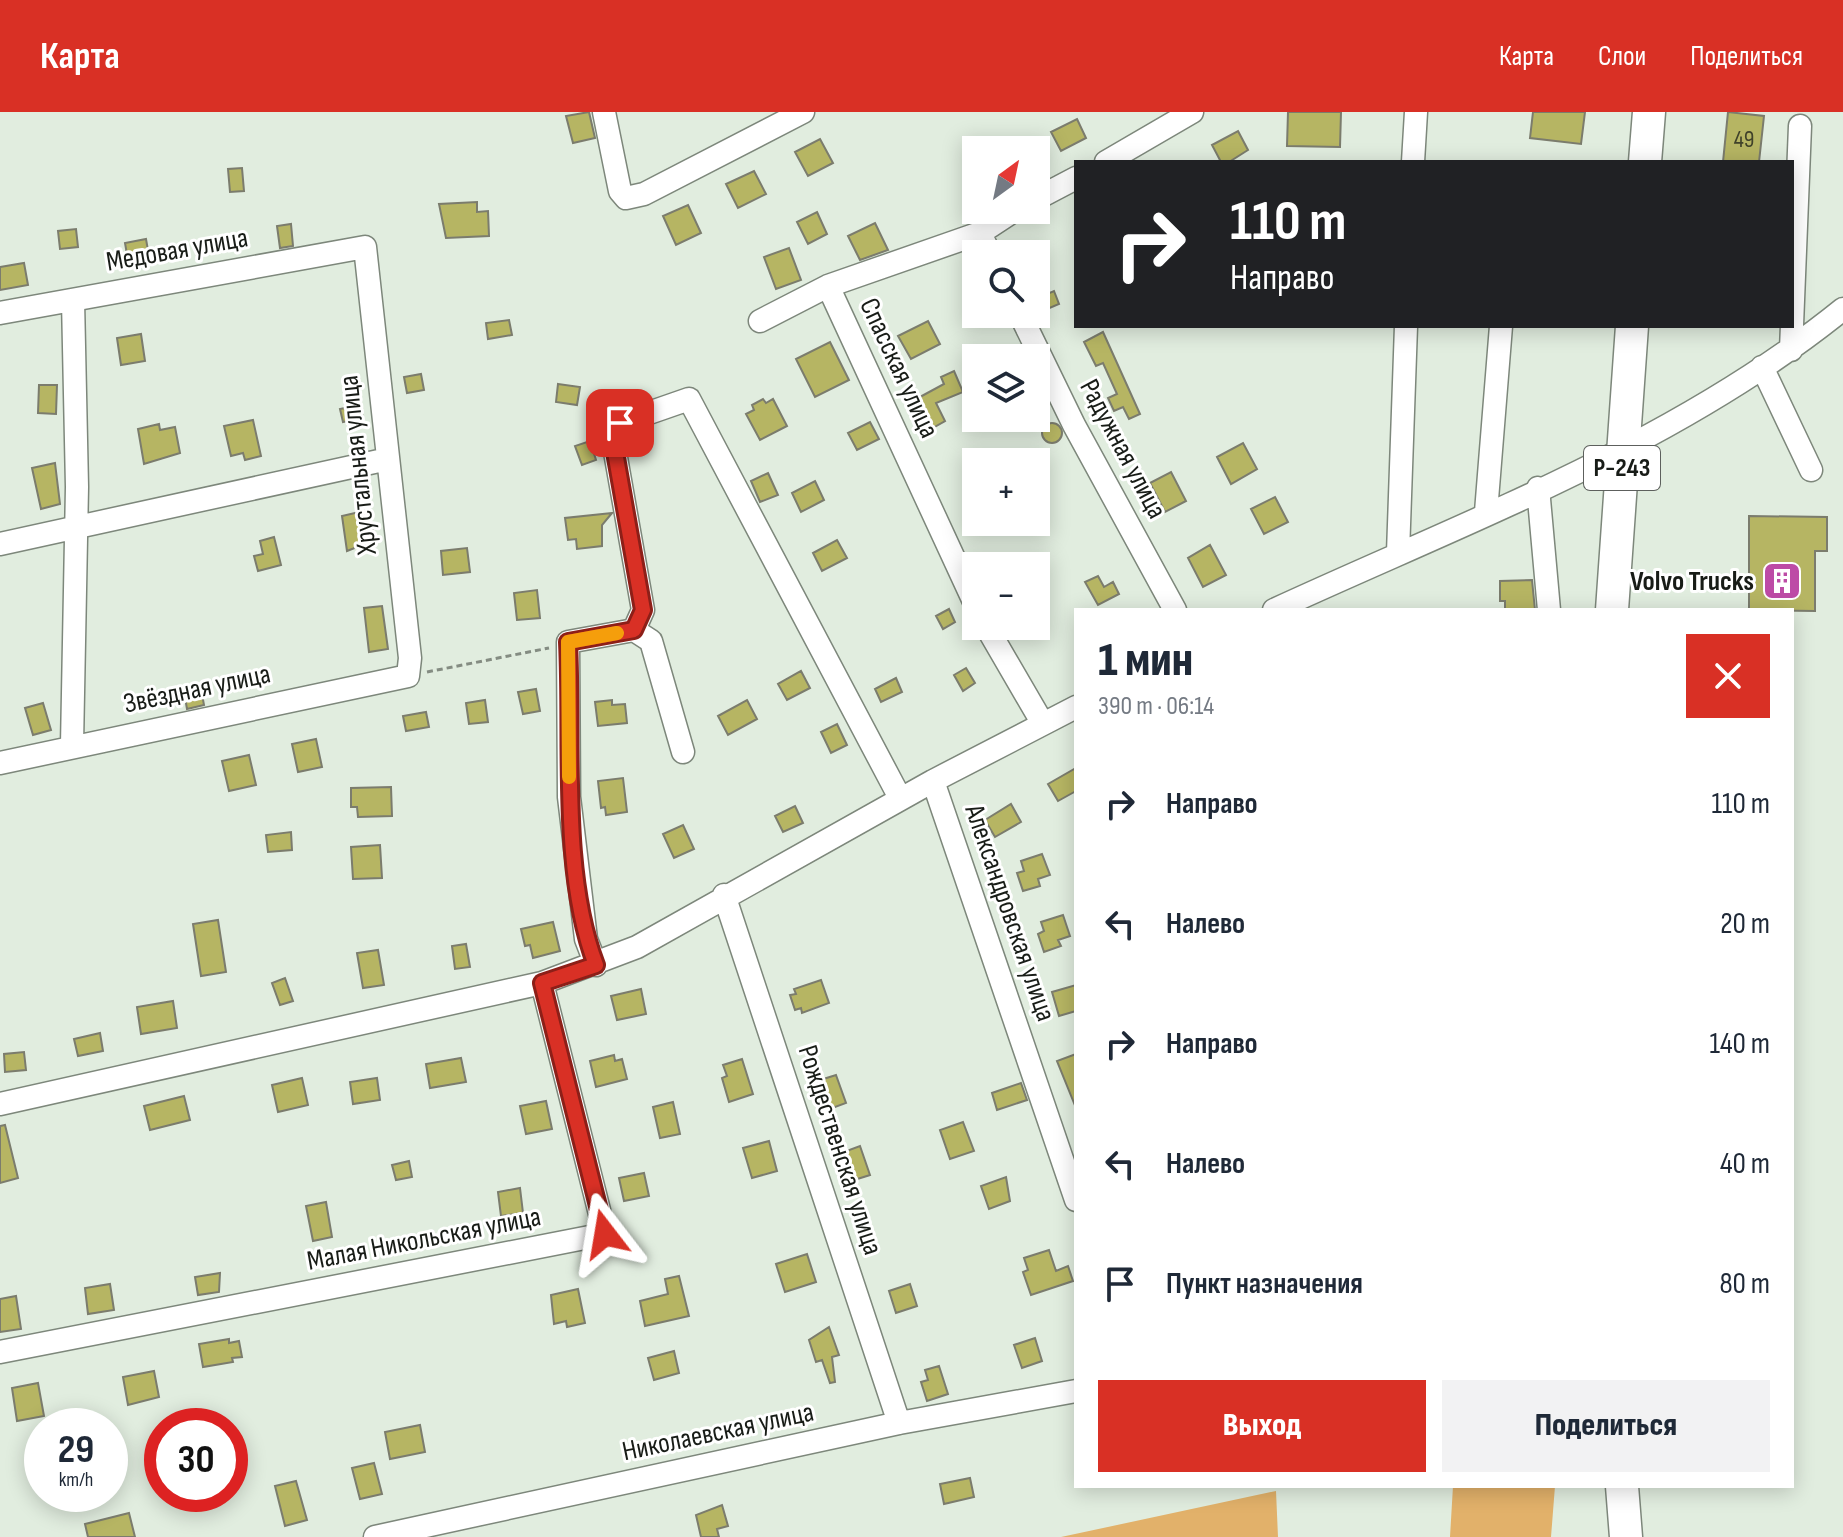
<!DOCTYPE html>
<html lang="ru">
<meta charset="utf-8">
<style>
:root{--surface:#fff;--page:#f2f2f3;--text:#1f2937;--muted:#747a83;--accent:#d93025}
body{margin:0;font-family:"Sofia Sans Condensed",sans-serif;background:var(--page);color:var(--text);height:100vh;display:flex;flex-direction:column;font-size:30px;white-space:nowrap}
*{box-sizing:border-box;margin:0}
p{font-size:26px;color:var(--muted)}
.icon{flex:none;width:44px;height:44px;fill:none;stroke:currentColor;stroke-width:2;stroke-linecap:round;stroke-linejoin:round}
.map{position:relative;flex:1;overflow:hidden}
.drawer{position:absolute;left:1074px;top:496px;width:720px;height:880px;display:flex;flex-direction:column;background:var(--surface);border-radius:0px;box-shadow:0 4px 20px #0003}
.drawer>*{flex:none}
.hud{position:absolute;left:1074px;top:48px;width:720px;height:168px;border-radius:0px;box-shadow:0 4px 20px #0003;background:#202124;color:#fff;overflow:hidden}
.needle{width:52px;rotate:33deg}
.tools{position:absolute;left:962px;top:24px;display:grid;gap:16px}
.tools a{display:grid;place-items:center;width:88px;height:88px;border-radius:0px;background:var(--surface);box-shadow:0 4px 20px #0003;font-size:40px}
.speed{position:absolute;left:24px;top:1296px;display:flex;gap:16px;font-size:40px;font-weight:700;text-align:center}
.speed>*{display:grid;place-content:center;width:104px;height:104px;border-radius:50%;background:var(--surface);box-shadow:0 4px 20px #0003;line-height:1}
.speed small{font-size:20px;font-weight:400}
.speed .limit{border:12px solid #d22;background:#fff;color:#111}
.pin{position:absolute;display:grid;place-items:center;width:68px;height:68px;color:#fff;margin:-34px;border-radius:16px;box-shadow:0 4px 12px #0006}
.me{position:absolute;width:88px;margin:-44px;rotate:346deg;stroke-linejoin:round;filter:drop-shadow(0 0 6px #0008)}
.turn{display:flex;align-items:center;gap:28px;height:168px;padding:0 24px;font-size:36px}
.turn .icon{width:104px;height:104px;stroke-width:2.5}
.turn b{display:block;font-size:56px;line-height:68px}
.round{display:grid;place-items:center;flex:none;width:84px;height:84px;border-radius:0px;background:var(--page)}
.overview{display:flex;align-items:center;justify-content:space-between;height:136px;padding:0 24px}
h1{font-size:48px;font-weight:800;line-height:60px}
.action{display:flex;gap:16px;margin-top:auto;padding:16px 24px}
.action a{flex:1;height:92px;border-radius:0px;background:var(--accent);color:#fff;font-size:32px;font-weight:800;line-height:92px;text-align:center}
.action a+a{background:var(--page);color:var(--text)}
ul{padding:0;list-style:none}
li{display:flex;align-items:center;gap:24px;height:120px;padding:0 24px}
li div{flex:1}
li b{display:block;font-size:30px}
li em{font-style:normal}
header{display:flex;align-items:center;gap:48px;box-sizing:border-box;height:112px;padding:0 40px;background:var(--accent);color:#fff}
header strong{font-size:38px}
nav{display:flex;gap:44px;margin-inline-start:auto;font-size:28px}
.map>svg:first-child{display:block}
.forest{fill:#e2b16a}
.building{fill:#b6b563;stroke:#7b7c6d;stroke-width:2}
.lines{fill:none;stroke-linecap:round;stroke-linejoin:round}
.minor-casing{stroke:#7d877b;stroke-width:25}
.highway-casing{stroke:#7d877b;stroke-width:35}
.path{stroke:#848c82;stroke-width:3;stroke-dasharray:6 4;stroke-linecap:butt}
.minor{stroke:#fff;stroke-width:22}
.highway{stroke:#fff;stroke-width:32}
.route-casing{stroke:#8d1f18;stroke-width:20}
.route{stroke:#d93025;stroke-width:14}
.slow{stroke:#f59e0b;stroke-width:14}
.labels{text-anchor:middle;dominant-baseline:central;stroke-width:6;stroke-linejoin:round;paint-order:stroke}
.number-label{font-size:24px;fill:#40422a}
.shield{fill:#fff;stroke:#5d605d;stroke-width:2}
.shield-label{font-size:26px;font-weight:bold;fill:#181c17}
.street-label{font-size:28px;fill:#181c17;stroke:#fff}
.poi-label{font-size:28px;font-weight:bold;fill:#181c17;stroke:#fff;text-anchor:end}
</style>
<header>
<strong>Карта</strong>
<nav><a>Карта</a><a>Слои</a><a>Поделиться</a></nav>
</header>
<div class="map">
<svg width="1843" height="1425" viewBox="0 0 1843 1425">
<rect width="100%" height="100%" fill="#e1eddf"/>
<path class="forest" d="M1453 1374H1555L1551 1425H1450Z
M1276 1379 1278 1425H1061Z"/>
<path class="building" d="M589 0 595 26 573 31 566 4Z
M1288 0H1341L1340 35 1287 34Z
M1533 0H1585L1581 32 1530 26Z
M1728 0 1764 4 1759 50H1723Z
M1077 7 1086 26 1061 39 1051 20Z
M1238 19 1248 38 1229 50H1221L1212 33Z
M820 27 833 51 808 64 795 40Z
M242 56 244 79 230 80 228 57Z
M754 59 766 82 738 96 726 72Z
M477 90V100L488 99 489 124 446 126 439 92Z
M688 93 701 121 676 133 663 104Z
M817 100 827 122 808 132 797 110Z
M875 111 888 138 860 148 848 124Z
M291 112 293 134 280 136 277 114Z
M76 117 78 135 60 137 58 119Z
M146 127 150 150 129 154 125 131Z
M789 136 801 168 776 177 764 145Z
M24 151 28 173 0 178V155Z
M1054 179 1059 192 1045 198 1040 185Z
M509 208 512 223 488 227 486 211Z
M928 209 940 232 911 247 898 224Z
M1103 220 1140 302 1129 307 1123 295 1114 299 1108 286 1117 282 1103 251 1096 254 1084 230Z
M141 222 145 249 121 253 117 226Z
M830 230 849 268 815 285 796 247Z
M954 259 963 280 936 291 945 309 924 321 907 292 944 272 941 265Z
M421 262 424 278 407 281 404 265Z
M558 272 580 275 577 293 556 290Z
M39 273H57L56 302 38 301Z
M763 287 766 291 773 287 787 314 760 328 746 302 754 298 752 293Z
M360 293 363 306 343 310 340 297Z
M253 308 261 344 245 348 243 341 231 344 224 314Z
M870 310 879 327 857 338 848 321Z
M1042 321a10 10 0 1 1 20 0a10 10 0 1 1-20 0Z
M159 312 160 318 175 315 180 341 144 352 138 317Z
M590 329 596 348 582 353 575 334Z
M1243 331 1257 357 1231 372 1217 345Z
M55 351 60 392 41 397 32 356Z
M1171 360 1186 389 1165 400 1150 371Z
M768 361 778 383 760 390 751 369Z
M815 369 824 388 801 400 792 381Z
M1275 385 1288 410 1264 422 1251 397Z
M368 398 375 428 347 439 342 404Z
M612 401 602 413V434L577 437 576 427 568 428 565 406Z
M1749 404 1827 405V439H1815V499L1749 498Z
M274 425 281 453 258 459 254 444 263 442 260 429Z
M837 428 847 446 822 459 813 441Z
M1210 433 1226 463 1203 475 1188 446Z
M467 436 470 460 443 463 441 439Z
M1098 464 1104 475 1113 470 1119 482 1098 493 1085 470Z
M1532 468 1535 498H1505V489H1500V469Z
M537 478 540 506 517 508 514 481Z
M382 494 388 537 369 540 364 496Z
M949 497 955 510 943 517 936 504Z
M966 556 975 571 963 579 954 563Z
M801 559 810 576 787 588 778 572Z
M896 566 902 580 881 590 875 577Z
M201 577 204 593 187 597 184 580Z
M536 577 540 599 523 602 518 580Z
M485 588 488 610 469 612 466 591Z
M612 588V593L625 592 627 611 598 614 595 590Z
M747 588 757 607 728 623 718 604Z
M43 591 51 618 33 623 25 596Z
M426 600 429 615 406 619 403 604Z
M837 612 847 633 831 641 821 620Z
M316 627 322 655 298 660 292 632Z
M249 643 256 673 229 679 222 649Z
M1076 656V679L1058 689 1048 672Z
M623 666 627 700 606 703 605 695 601 696 598 669Z
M391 675 392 704 358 705 357 695H351V676Z
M1011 692 1021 710 995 725 985 708Z
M795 694 803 711 783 720 775 704Z
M683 713 694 737 674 746 663 722Z
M291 720 292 738 268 740 266 723Z
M380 733 382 766 353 767 351 735Z
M1042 742 1050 763 1038 767 1040 774 1023 779 1017 761 1024 759 1021 749Z
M1063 803 1070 824 1058 828 1061 834 1044 840 1038 822 1044 819 1041 810Z
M218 808 226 860 201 864 193 812Z
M553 810 560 839 533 846 530 833 525 834 521 817Z
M466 832 470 855 455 857 452 834Z
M378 838 384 873 363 876 357 841Z
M285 866 293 889 280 893 272 871Z
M821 868 829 891 802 901 801 896 795 898 790 883 796 882 794 877Z
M1076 873V899L1059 904 1052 880Z
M641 877 646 902 617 908 611 884Z
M173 889 177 916 141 922 137 895Z
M100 921 103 939 78 944 74 927Z
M24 940 26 958 5 960 4 942Z
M1076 942V996L1057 949Z
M614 943 615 949 622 947 627 967 596 975 590 949Z
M461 946 466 970 430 976 426 952Z
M742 947 753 982 729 990 722 966 727 964 723 953Z
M836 963 846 991 827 998 817 969Z
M302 966 308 993 278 1000 272 973Z
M377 966 380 988 353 992 350 970Z
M1021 971 1027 988 997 998 992 981Z
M184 984 190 1008 150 1018 144 994Z
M546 989 552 1017 526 1022 520 994Z
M673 990 680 1022 660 1026 653 995Z
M963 1010 974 1039 950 1047 940 1018Z
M5 1013 18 1066 0 1071V1014Z
M769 1029 777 1059 752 1066 743 1036Z
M860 1034 870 1063 851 1069 841 1041Z
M409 1049 412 1065 396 1068 392 1053Z
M644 1061 649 1084 624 1089 619 1066Z
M1006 1065 1010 1089 989 1097 981 1074Z
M520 1076 523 1101 501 1104 498 1080Z
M326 1090 332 1125 313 1129 306 1094Z
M1049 1138 1056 1159 1068 1154 1073 1169 1031 1183 1023 1160 1028 1158 1024 1146Z
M807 1142 816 1170 785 1180 776 1152Z
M220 1161 219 1180 198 1183 195 1165Z
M679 1164 689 1204 645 1214 640 1189 668 1182 665 1167Z
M110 1172 114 1198 88 1202 85 1176Z
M910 1172 917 1194 896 1201 889 1179Z
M578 1177 585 1211 567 1215 566 1209 554 1212 551 1183Z
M16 1184 21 1217 0 1220V1187Z
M829 1215 839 1243 832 1245 835 1270 830 1271 822 1248 816 1250 809 1228Z
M1035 1226 1042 1249 1022 1256 1014 1233Z
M229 1227V1231L239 1229 242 1245 232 1246 233 1250 203 1255 199 1232Z
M674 1239 679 1261 654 1268 648 1246Z
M939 1254 948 1282 927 1289 921 1270 928 1268 925 1258Z
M154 1259 159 1285 128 1293 123 1265Z
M38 1271 44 1304 17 1309 12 1276Z
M420 1313 425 1340 390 1347 385 1320Z
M374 1351 382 1382 360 1387 352 1356Z
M970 1366 974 1385 944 1392 940 1372Z
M296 1369 307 1408 285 1414 275 1374Z
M722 1393 728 1414 717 1417 719 1425H701L696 1403Z
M129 1401 135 1425H88L85 1412Z"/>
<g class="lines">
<g class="minor-casing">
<path id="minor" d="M604 0 620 79 626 86 644 82 803 0
M1106 50 1192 0
M1413 50 1416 0
M1036 87 1076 66
M980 121 990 142
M828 174 976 494
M0 201 365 135 410 546 408 564 0 651
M1020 202 1074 313 1175 498
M760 209 828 174 980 121 1015 98
M1791 238 1800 14
M1762 255 1811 358
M1538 376 1549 498
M1486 400 1501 214
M0 432 388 347
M1398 441 1406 214
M1274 498C1467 409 1676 332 1843 197
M986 514 1043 612
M634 518 651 529 683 640
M72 633 77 375 73 188
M933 669 1076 1088
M724 783 899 1311
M596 853 586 827 569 685 568 530 634 518 643 498 612 323 620 311 689 287 900 686
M0 992 542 871 637 835 933 669 1076 595
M0 1240 605 1122 542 871
M375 1425 899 1311 1076 1279"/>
</g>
<g class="highway-casing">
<path id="highway" d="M1645 50 1649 0
M1612 498 1632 214
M1622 1374 1626 1425"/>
</g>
<path class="path" d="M427 560 549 536"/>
<use href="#minor" class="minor"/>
<use href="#highway" class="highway"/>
</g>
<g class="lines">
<g class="route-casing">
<path id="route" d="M605 1122 542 871 596 853C560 759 573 631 568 530L634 518 643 498 612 323 620 311"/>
</g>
<use href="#route" class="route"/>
<path class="slow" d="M569 665 568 530 617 521"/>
</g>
<defs>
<g id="building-square" transform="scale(2)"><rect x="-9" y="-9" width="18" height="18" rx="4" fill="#bd4ba6" stroke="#fff"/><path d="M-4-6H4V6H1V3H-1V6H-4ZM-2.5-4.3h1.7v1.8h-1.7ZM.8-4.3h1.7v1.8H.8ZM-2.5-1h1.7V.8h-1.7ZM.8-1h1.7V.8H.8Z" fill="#fff"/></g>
</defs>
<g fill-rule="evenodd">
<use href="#building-square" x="1782" y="469"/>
</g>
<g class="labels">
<g class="number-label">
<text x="1744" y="27">49</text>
</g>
<rect class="shield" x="1584" y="334" width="76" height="44" rx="6"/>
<g class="shield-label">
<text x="1622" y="356">Р-243</text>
</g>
<g class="street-label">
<text transform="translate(177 138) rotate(-10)">Медовая улица</text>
<text transform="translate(899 256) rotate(65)">Спасская улица</text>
<text transform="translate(1123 337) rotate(62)">Радужная улица</text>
<text transform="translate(358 353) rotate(-96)">Хрустальная улица</text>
<text transform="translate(197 577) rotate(-12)">Звёздная улица</text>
<text transform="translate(1010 801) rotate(71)">Александровская улица</text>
<text transform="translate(840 1038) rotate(72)">Рождественская улица</text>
<text transform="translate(424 1127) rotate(-11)">Малая Никольская улица</text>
<text transform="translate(718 1320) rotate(-12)">Николаевская улица</text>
</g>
<g class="poi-label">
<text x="1754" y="469">Volvo Trucks</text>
</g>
</g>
</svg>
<div class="tools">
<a><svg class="needle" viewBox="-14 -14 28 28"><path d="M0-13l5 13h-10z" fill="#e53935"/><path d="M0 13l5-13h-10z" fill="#747a83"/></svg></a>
<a><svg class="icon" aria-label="search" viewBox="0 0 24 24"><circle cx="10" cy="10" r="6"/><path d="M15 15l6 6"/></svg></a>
<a><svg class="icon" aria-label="layers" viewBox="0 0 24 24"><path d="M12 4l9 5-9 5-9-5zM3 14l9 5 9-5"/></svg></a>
<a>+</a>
<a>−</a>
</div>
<div class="speed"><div>29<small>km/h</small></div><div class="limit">30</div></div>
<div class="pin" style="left:620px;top:311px;background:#d93025"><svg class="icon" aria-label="arrive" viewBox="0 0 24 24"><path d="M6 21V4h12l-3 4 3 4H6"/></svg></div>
<svg class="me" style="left:605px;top:1122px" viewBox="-20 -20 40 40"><path d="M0-17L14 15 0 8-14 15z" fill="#d93025" stroke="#fff" stroke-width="4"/></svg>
<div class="hud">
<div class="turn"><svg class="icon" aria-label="right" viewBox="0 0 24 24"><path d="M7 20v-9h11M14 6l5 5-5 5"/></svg><div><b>110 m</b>Направо</div></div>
</div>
<section class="drawer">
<div class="overview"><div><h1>1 мин</h1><p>390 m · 06:14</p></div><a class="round" style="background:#d93025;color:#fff"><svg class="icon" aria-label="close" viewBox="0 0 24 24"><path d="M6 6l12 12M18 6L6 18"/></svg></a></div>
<ul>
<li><svg class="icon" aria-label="right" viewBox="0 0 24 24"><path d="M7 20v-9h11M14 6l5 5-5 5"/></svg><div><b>Направо</b></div><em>110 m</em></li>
<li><svg class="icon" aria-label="left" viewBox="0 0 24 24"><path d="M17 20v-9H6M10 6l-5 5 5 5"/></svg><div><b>Налево</b></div><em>20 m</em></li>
<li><svg class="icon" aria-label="right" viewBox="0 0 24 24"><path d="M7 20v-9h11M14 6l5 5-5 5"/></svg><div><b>Направо</b></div><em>140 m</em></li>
<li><svg class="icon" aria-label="left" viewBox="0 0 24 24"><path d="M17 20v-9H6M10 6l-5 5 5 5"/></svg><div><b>Налево</b></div><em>40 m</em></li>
<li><svg class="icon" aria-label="arrive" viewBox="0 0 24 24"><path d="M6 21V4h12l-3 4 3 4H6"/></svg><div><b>Пункт назначения</b></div><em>80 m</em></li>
</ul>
<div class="action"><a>Выход</a><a>Поделиться</a></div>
</section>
</div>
